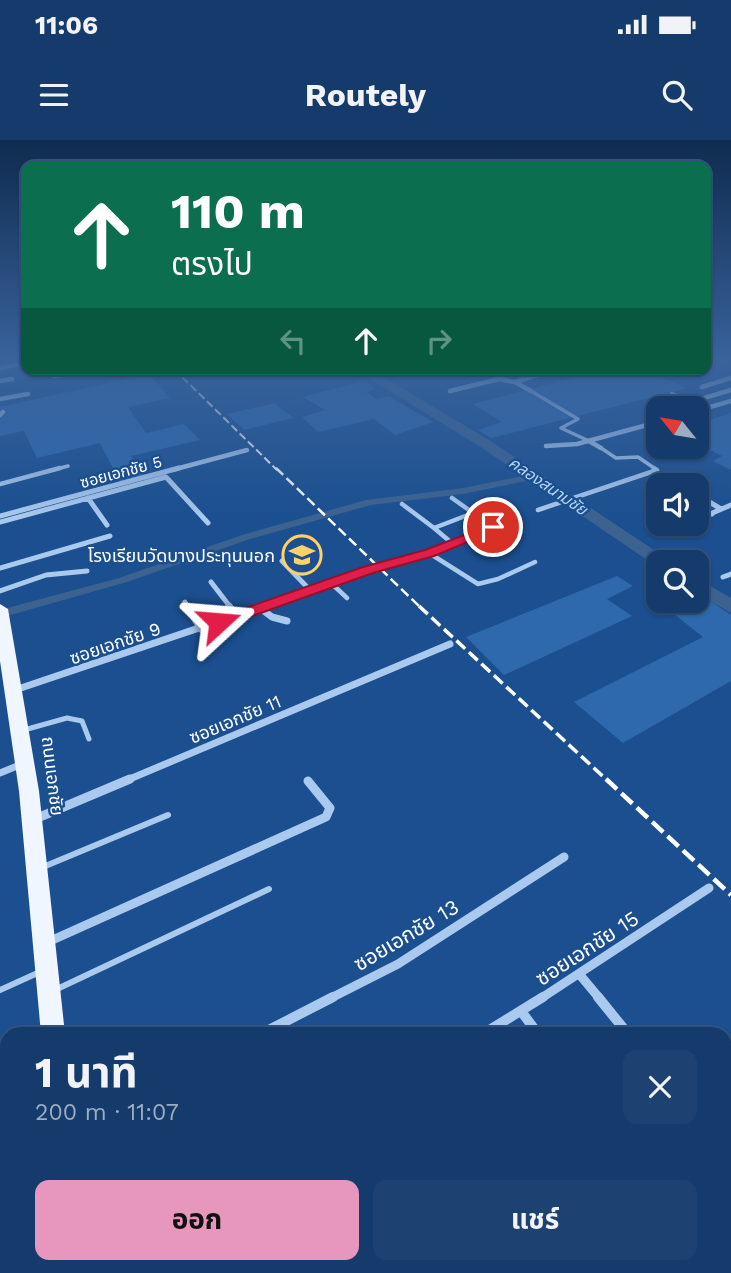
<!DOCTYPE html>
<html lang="th">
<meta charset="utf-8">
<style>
:root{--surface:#143b6b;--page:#1d4271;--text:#f1f3f6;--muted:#9dadc1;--line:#33557e;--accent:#e797bd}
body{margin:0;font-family:"Work Sans","Noto Sans Thai",sans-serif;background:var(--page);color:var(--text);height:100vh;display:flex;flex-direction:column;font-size:26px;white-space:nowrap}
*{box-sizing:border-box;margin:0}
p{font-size:23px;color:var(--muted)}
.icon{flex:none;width:38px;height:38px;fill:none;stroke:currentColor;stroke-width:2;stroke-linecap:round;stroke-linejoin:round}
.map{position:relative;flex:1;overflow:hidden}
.side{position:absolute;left:0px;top:887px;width:732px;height:247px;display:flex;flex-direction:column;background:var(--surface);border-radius:21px 21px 0 0;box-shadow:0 2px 5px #0004,0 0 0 2px var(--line)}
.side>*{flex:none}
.guide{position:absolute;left:21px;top:21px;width:690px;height:214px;border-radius:14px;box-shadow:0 2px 5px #0004,0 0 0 2px var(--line);background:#0b6e4f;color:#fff;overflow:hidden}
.needle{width:46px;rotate:300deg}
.tools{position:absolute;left:646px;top:256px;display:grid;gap:14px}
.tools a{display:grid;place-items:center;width:63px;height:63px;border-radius:14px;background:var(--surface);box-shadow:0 2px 5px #0004,0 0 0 2px var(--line);font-size:35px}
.pin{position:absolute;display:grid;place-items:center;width:60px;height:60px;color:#fff;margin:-30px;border:4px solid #fff;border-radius:50%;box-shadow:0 2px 7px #0007}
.me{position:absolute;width:77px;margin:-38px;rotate:71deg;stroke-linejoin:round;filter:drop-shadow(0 0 5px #0008)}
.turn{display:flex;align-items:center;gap:24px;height:147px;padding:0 35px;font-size:32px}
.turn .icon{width:91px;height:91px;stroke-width:2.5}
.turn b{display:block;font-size:49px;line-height:60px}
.lanes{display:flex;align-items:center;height:66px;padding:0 35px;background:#0003;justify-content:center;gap:35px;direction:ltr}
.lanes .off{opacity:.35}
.round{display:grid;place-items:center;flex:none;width:74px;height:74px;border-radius:14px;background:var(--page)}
.overview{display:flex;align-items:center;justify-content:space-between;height:119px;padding:0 35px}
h1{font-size:42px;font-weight:700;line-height:52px}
.primary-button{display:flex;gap:14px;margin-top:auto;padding:14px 35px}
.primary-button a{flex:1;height:80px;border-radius:14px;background:var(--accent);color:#111;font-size:28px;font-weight:700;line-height:80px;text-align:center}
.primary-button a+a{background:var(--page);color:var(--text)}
.status{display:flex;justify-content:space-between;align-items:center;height:49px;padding:0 35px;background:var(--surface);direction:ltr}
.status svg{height:19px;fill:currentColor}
header{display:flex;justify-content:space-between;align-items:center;height:91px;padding:0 35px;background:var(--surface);font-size:32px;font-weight:700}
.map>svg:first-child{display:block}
.green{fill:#2e69ad}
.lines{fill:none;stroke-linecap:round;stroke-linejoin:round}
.canal{fill:#3c6290;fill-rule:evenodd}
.river{fill:#3c6290;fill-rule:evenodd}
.lane-far3{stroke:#a9c9ee;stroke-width:3.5}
.lane-far2{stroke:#a9c9ee;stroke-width:4.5}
.lane-far1{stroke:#a9c9ee;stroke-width:5}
.lane{stroke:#a9c9ee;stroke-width:6}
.street-far4{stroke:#a9c9ee;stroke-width:4.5}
.street-far3{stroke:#a9c9ee;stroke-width:5}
.street-far2{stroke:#a9c9ee;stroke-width:7}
.street-far1{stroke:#a9c9ee;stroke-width:9}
.street{stroke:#a9c9ee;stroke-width:10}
.primary{fill:#f0f6ff;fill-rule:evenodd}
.rail-far3{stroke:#fff;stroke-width:2;stroke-dasharray:8 3.5;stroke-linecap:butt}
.rail-far2{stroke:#fff;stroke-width:2.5;stroke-dasharray:10 4.5;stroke-linecap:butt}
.rail-far1{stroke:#fff;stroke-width:3.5;stroke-dasharray:12 5;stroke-linecap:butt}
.rail{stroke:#fff;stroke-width:4.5;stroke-dasharray:15 6;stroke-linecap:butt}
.route{fill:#e11d48;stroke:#92132f;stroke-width:2}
.labels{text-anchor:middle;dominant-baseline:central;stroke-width:5;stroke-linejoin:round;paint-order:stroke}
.far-street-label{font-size:16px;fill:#fff;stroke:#1b4f8f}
.far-water-label{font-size:16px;font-style:italic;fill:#b5d3f5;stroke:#1b4f8f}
.poi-label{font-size:18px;fill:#fff;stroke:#1b4f8f;text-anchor:end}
.street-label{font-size:18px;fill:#fff;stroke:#1b4f8f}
.near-street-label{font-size:21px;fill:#fff;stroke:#1b4f8f}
</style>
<div class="status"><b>11:06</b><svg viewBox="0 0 49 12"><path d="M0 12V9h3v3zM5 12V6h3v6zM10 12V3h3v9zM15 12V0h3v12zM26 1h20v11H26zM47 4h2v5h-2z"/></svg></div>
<header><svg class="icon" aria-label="menu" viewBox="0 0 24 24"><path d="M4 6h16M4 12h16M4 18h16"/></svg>Routely<svg class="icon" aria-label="search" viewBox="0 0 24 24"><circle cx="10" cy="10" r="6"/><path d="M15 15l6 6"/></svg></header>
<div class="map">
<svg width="731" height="1133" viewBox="0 0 731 1133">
<rect width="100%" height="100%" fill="#1b4f8f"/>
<path class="green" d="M607 229H640L688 248 491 298 478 290 502 282 473 264Z
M149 234 170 258 128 267 146 293 184 284 200 300 131 316 147 336 120 342 100 303 37 318 24 291 0 296V267Z
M364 241 376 249 366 252 377 259 388 256 433 282 395 295 374 279 318 292 302 277 325 270 303 257Z
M275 263 293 278 244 290 227 274Z
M731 273V330L713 321 722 316 704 307 696 306 697 284Z
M617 436 633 446 607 459 632 476 504 535 466 497Z
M697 452 731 475V541L623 603 574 562 703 497 660 463 666 460H696Z"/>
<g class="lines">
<path class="canal" d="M533 334 538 337 536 339 463 354 371 365 250 399 127 442 0 478V470L119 438 242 395 366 360 463 348Z"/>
<path class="river" d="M354 229H370L489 300 672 422H658L656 426 479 306Z
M696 438 731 458V473L696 453Z"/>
<path class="lane-far3" d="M531 251 578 279 561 288 589 301
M601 308 616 318 638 317 657 330
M53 330 68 326"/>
<path class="lane-far2" d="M0 344 60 328
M402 364 434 388
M538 370 657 330 654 328
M453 404 434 388 473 373
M429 413 478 444 498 439 535 422
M382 426 429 413 493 387 452 358
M331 443 347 458"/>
<path class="lane-far1" d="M24 590 67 578 82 581 89 599"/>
<path class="lane" d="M43 727 168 675
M0 850 42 831
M55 850 269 749"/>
<path class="street-far4" d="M0 228 26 223
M48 229 54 236 91 229
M483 229 503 239
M663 229 670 235
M0 241 12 239
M515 242 531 251
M702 247 731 238
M450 251 499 239 515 242 557 229
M672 254 691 262 731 250
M0 259 28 254
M696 271 731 261
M0 275 3 272
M589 301 601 308
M546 306 577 304 658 282
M172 330 247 310"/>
<path class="street-far3" d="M696 354 721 369
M88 358 107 385
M649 363 658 360
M696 365 712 374
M0 376 179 328
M696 380 731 365
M0 382 166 337 208 383
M675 389 688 383
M282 421 310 450
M0 428 110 396
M723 437 731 434
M211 442 231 468
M0 451 46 435 87 431
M185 462 188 468
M259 468 382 426"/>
<path class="street-far2" d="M187 466 201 489
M229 466 237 476
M260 468 272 477 287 481
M15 550 264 466
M0 633 22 624
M125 641 450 504"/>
<path class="street-far1" d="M35 679 130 639
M48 802 326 677 330 668 308 641
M580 835 600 859
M329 859 398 824 564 717
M540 859 709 748"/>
<path class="street" d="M598 857 628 894
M521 871 538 894
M261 894 333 857
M483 894 543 857
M0 1044 7 1040
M35 1133 46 1127"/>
<path class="primary" d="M0 464 8 469 39 651 65 894H41L19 651 0 521Z
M61 1127H91L92 1133H62Z"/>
<path class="rail-far3" d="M174 229 277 330"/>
<path class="rail-far2" d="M276 328 421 468"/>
<path class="rail-far1" d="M419 466 608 641"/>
<path class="rail" d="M606 639 731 755"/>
</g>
<linearGradient id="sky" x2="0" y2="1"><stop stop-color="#0f2b4f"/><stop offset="0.58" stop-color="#39639b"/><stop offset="1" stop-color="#39639b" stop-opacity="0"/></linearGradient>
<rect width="731" height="378" fill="url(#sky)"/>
<path class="route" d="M493 384 499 387 497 390 434 416 373 433 224 486H214L212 482 214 479 363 427 425 410Z"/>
<defs>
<g id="school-ring" transform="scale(2.0125)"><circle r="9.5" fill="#1b4f8f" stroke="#ffd166" stroke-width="1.5"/><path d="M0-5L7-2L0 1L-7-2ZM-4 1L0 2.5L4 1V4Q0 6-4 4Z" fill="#ffd166"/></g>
</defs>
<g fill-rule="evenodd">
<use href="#school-ring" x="302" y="415"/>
</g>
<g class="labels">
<g class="far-street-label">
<text transform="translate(121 332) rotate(-15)">ซอยเอกชัย 5</text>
</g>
<g class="far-water-label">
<text transform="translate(548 346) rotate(34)">คลองสนามชัย</text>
</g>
<g class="poi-label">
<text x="275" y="415">โรงเรียนวัดบางประทุนนอก</text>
</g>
<g class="street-label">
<text transform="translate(115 503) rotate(-19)">ซอยเอกชัย 9</text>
<text transform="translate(235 579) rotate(-23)">ซอยเอกชัย 11</text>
<text transform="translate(53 636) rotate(83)">ถนนเอกชัย</text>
</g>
<g class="near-street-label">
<text transform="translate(406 795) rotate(-31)">ซอยเอกชัย 13</text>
<text transform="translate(587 808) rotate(-33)">ซอยเอกชัย 15</text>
</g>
</g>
</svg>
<div class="tools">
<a><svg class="needle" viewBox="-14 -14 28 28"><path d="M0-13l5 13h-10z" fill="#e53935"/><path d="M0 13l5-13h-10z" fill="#9dadc1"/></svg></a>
<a><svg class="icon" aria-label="sound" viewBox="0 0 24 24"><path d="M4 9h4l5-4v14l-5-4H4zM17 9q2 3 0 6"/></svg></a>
<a><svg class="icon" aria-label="search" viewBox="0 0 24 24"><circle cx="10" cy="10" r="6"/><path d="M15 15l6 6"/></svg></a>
</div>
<div class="pin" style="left:493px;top:387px;background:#d93025"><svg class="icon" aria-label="arrive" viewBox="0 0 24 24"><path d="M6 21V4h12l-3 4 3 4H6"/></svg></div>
<svg class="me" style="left:219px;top:482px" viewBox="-20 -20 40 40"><path d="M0-17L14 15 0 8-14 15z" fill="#e11d48" stroke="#fff" stroke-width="4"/></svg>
<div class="guide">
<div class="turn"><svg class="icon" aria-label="ahead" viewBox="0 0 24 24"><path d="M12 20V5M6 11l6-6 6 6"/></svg><div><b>110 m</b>ตรงไป</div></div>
<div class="lanes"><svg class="icon off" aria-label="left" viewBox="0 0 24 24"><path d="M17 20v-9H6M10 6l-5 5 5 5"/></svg><svg class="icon" aria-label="ahead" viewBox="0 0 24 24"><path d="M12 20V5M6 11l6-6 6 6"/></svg><svg class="icon off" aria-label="right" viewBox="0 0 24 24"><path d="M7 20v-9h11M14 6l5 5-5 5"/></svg></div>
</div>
<section class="side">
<div class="overview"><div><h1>1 นาที</h1><p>200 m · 11:07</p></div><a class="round"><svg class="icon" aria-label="close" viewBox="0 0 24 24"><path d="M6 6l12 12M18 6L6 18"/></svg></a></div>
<div class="primary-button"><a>ออก</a><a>แชร์</a></div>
</section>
</div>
